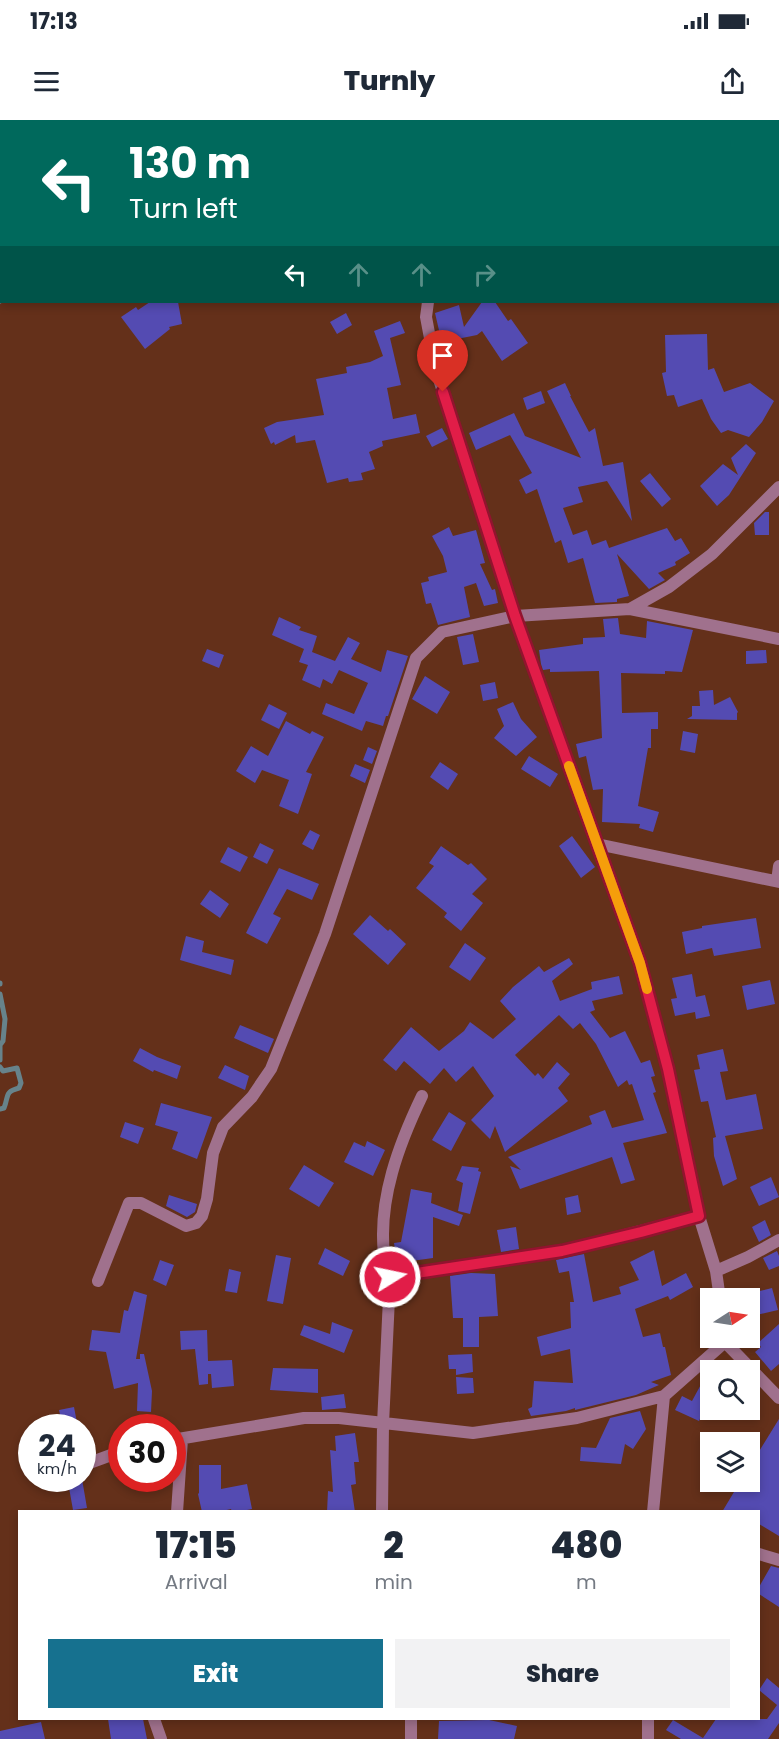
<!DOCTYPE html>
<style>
:root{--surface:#fff;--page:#f2f2f3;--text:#1f2937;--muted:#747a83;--accent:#16718f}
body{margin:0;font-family:Poppins,sans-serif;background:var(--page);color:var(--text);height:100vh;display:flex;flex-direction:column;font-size:22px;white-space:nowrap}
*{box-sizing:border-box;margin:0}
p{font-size:20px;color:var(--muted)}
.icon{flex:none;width:33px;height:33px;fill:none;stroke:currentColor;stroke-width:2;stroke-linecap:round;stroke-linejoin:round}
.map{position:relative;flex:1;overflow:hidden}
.details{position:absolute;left:18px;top:1390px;width:742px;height:210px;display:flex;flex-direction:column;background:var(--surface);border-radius:0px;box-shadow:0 3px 9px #0003}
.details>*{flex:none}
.hud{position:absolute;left:0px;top:0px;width:780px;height:183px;box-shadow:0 3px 9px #0003;background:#00695c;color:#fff;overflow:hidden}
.needle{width:39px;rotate:78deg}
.controls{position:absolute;left:700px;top:1168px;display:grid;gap:12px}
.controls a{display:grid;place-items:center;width:60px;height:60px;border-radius:0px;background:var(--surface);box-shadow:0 3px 9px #0003;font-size:30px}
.speed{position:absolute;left:18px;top:1294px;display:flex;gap:12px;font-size:30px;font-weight:700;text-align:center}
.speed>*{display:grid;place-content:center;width:78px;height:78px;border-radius:50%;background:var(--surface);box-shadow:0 3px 9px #0003;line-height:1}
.speed small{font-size:15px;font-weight:400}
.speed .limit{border:9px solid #d22;background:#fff;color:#111}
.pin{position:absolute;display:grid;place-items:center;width:51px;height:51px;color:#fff;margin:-62px -26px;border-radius:50% 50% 50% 0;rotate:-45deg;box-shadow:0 0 6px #0007}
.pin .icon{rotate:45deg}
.me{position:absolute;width:66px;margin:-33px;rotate:80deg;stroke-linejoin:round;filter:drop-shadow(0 0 4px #0008)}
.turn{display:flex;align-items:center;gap:21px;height:126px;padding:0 30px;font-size:27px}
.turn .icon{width:78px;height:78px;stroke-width:2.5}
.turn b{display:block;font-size:42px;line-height:51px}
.lanes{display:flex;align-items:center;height:57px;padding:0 30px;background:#0003;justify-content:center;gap:30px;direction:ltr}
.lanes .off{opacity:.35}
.eta{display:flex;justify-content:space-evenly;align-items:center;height:102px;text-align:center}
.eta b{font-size:36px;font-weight:800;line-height:42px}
.action{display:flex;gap:12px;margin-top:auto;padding:12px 30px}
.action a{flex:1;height:69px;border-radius:0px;background:var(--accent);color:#fff;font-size:24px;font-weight:800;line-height:69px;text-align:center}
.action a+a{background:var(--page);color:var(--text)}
.status{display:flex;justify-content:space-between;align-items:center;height:42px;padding:0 30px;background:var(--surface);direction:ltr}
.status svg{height:16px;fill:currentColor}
header{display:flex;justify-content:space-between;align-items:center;height:78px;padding:0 30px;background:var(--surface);font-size:27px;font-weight:800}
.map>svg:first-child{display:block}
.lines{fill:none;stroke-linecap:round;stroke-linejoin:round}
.stream{stroke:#67838b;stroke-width:5}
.building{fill:#544bb2}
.street{stroke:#a0718d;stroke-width:12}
.secondary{stroke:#d58ab7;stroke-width:12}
.route-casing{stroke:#92132f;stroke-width:15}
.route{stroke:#e11d48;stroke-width:10}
.slow{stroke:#f59e0b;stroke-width:10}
</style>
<div class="status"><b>17:13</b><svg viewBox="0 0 49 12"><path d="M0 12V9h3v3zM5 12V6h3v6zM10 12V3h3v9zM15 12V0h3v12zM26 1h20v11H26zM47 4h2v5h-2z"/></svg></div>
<header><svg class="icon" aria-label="menu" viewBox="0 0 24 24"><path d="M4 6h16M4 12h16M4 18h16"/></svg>Turnly<svg class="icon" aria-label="share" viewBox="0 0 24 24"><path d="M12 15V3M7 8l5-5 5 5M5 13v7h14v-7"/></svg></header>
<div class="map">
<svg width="779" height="1619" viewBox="0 0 779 1619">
<rect width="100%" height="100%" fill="#64301a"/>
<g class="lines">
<path class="stream" d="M0 164 2 167
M0 181 2 179
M0 863V864
M0 874 5 899 3 921 0 925V940
M0 947 3 951 17 948 21 963 19 968C4 972 9 976 4 988L0 989"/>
</g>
<path class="building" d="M150 182H178L182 204 169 207 170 209 145 229 121 197 136 187 138 190Z
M482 182H495L508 201 511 199 528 223 502 241 482 211 477 215 452 220 451 216 441 219 435 193 459 185 464 207Z
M346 193 352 205 337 214 330 202Z
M400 201 405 213 390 218 401 265 387 268 393 299 416 294 420 313 382 321 383 326 369 332 375 349 361 353 363 360 349 362 348 358 327 363 315 320 296 323 295 315 275 325 274 322 271 324 264 308 277 302 324 295 316 259 347 253 346 247 370 242 383 236 374 211Z
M707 214 708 250 714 248 724 272 750 263 774 281 762 302 749 317 728 310 721 313 711 299 702 279 678 287 674 275 667 276 662 253 666 252 665 215Z
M565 263 571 276H570L589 312 595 308 603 346 623 342 632 401 607 361 578 367 583 382 563 388 573 415 587 410 592 425 606 420 609 428 667 408 675 421 681 418 690 433 675 442 676 445 658 453 665 460 649 469 617 434 629 476 617 479V482L595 483 583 438 568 443 561 420 555 423 537 369 526 374 519 360 532 353 510 315 476 330 469 313 514 293 525 316 581 338 547 271Z
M541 271 545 283 527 290 523 278Z
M442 308 448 319 432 327 426 316Z
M746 324 756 333 729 375 717 386 700 366 723 344 738 355 731 338Z
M650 353 671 379 662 387 640 361Z
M765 392H769V415H755L754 403Z
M449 407 453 416 476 410 485 443 480 444 492 470 495 469 498 483 484 486 476 463 464 467 470 497 438 505 431 483 426 484 421 463 429 461 428 457 447 452 443 436 432 416Z
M279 497 301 507 299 510 317 516 312 532 335 541 348 517 360 523 351 539 381 552 387 530 408 536 388 596H386L383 606 366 601 362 611 322 594 326 583 354 594 368 563 339 550 332 564 323 559 320 568 302 560 308 545 299 542 304 529 272 515Z
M618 498 620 514 646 518 647 501 693 510 682 552 665 551V554L621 553 622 593 658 592V609H651V628H648L638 686 659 692 653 712 639 708 640 704 602 702 603 669 593 670 586 636 579 638 576 624 602 618 599 551 550 552V549L543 550 541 544 539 530 583 524V518L605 517 603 499Z
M473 514 479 542 463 545 457 517Z
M207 529 224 535 219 548 202 541Z
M766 530 767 543 746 544V531Z
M425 556 450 572 437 594 412 579Z
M495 562 498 578 483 581 480 565Z
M713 570 714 585 730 577 738 592 737 593V600L687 599 692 596V586H700L699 571Z
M513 582 521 599 537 617 516 636 494 618 504 606 497 589Z
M269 584 287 593 279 609 261 600Z
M286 601 310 614 312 611 324 617 306 652 312 654 298 694 279 686 289 660 262 650 255 663 236 651 251 626 268 636Z
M683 611 698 614 695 633 680 630Z
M368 627 377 631 372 644 363 640Z
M529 636 558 654 550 667 521 649Z
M440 642 458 654 448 670 430 657Z
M355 644 370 650 365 663 350 656Z
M310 710 320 715 313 730 302 724Z
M572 716 595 747 581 758 559 726Z
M260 723 274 730 267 744 253 737Z
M441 726 468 745 471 743 487 759 472 774 483 783 461 811 444 797 447 793 416 768 434 746 429 743Z
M228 727 248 737 240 752 220 742Z
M279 748 319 764 312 780 287 769 273 794 281 798 267 824 246 813Z
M210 770 229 784 220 798 200 784Z
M370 795 388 811 390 809 406 824 388 845 353 814Z
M756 798 761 828 714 836 712 828 686 834 682 812 702 808V806Z
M186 816 204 821 202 832 234 840 231 855 180 840Z
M465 823 486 838 470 861 449 847Z
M569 838 573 844 552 861 560 881 592 869 591 862 619 856 623 874 592 881 595 890 590 892 610 918 625 911 641 943 650 940 655 956 651 957 656 972 653 973 667 1013 623 1023 635 1060 621 1064 612 1037 520 1069 510 1046 521 1050 508 1037 592 1004 589 996 605 990 612 1008 644 1000 632 964 629 965 627 960 618 967 596 924 580 903 573 909 559 895 515 935 535 956 538 953 543 959 557 942 570 954 558 968 568 981 505 1032 495 1006 490 1019 471 1000 494 976 473 946 456 962 444 948 430 964 404 941 396 951 383 940 411 907 439 931 464 911 470 902 493 919 516 899 500 881 513 867 539 846 544 852Z
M692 854 696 877 705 875 710 896 696 899 695 892 675 896 671 879 677 878 672 858Z
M770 860 775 884 747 890 742 866Z
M240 905 274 919 268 933 234 918Z
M140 928 157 937 181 946 177 959 154 950 153 952 133 941Z
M723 929 728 951 720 952 726 980 756 974 763 1009 725 1016 737 1059 723 1066 714 1036 713 1018 716 1017 708 981 701 982 694 950 700 949 697 935Z
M225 945 249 956 245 970 218 958Z
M161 983 212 997 197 1039 172 1029 178 1012 155 1005Z
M449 992 466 1003 451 1031 432 1020Z
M125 1002 144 1008 138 1024 120 1017Z
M367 1021 385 1030 373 1056 344 1042 354 1022 365 1027Z
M304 1045 334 1063 319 1087 289 1069Z
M462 1046 479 1048 478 1051 481 1052 470 1094 458 1091 463 1063 456 1060Z
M771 1057 779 1077 759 1086 750 1067Z
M411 1069 432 1073 431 1083 463 1095 459 1106 433 1097V1138L397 1143 394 1123 401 1122Z
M169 1075 197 1084 195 1092 187 1097 166 1086Z
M578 1075 581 1092 567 1095 565 1078Z
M765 1100 771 1115 759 1122 752 1107Z
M516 1107 519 1129 501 1132 497 1110Z
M325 1128 350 1141 343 1156 318 1144Z
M654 1130 662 1166 686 1153 693 1167 670 1180 668 1176 635 1189 643 1217 660 1213 663 1227H665L671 1255 651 1262 659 1265 636 1275 575 1290V1288L566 1291 531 1296 528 1289 532 1287 534 1261 573 1263 570 1229 541 1236 537 1217 571 1208 570 1182H574L569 1151 559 1153 556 1140 584 1134 593 1182 621 1174 619 1167 639 1160 630 1142Z
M777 1131 779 1136V1146L769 1150 763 1138Z
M276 1135 291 1138 283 1184 267 1181Z
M160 1140 174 1145 166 1166 153 1160Z
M229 1149 241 1152 237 1173 225 1171Z
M471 1153 495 1154 498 1196 479 1197V1227H463V1198H453L450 1156Z
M772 1168 778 1190 756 1195 751 1173Z
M134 1171 147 1175 136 1239H140V1234H144L152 1271 151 1292 137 1291 138 1263 114 1269 106 1232 89 1230 92 1210 120 1213 124 1190 128 1191Z
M332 1202 353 1210 344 1233 300 1215 304 1205 330 1214Z
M779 1204V1244L771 1251 755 1232 761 1227 758 1223Z
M207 1210 208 1241 232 1240 234 1266 212 1268 211 1254H208V1264L199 1265 195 1229 181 1230 180 1211Z
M472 1234 473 1252 456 1255V1249H449L448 1235Z
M711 1246V1298L703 1292 699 1301 675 1290 682 1276 692 1281Z
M273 1248 318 1249V1273L270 1270Z
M456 1257 473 1258 474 1273 457 1274Z
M344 1274 346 1288 322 1290 321 1277Z
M74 1287 78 1308H63L59 1290Z
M640 1291 646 1309 633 1329 625 1324 621 1344 580 1341 581 1327 596 1328 610 1298Z
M779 1299V1416L759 1404V1392H722L740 1362H750V1346Z
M355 1313 359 1342H354L356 1364 351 1365 355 1392H327L328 1371 333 1372 330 1330 336 1331 335 1316Z
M199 1345H221V1369L247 1364 252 1389 237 1392H232L231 1389 218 1392H202L198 1374 199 1373Z
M82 1359 87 1388 73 1390 68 1362Z
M771 1446 779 1448V1487L759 1474V1467Z
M767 1558 779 1568V1603L768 1619H681L666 1610 673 1600 703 1618 716 1599H767L777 1585 759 1570Z
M108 1599H143L147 1619H111Z
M489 1600 517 1606 514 1619H438L439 1601Z
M41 1602 45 1619H0V1611Z"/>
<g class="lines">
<path class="street" d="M273 0 275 2
M328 2 329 0
M496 2 497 0
M428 182 426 197 436 250 515 496 640 843 668 949 699 1096 716 1151 720 1179
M630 489 669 467 712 434 779 367
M597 724 779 762
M777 761 779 746
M716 1151 748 1137 779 1120
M390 1157 562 1131 699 1096
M98 1161 129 1083H141L186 1106 196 1103 202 1096 207 1079 213 1033 223 1007 252 977 271 949 325 814 416 538 442 512 515 496 630 489 779 519
M725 1218V1222L779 1278
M172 1320 304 1298H339L473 1313 577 1298 664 1276
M92 1342 122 1331
M177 1392 182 1319
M382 1392 383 1304 390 1157C388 1149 385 1141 384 1134 378 1079 399 1024 422 976
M653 1392 664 1276 725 1222
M759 1434 779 1440
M154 1599 161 1619
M411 1619V1599
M648 1619V1599"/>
<path class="secondary" d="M593 0 596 2
M778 85H779"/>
</g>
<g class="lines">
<g class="route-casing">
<path id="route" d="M390 1157 562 1131 641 1112 699 1096 668 949 640 843 515 496 443 272"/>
</g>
<use href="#route" class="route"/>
<path class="slow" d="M569 646 640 843 647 869"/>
</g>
</svg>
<div class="controls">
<a><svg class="needle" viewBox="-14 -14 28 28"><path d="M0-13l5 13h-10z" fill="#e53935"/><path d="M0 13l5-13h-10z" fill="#747a83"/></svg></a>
<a><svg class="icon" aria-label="search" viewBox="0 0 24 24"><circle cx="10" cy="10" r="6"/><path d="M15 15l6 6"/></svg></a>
<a><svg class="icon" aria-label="layers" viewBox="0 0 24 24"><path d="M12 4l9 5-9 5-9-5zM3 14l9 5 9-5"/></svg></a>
</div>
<div class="speed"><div>24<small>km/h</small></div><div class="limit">30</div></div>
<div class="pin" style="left:443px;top:272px;background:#d93025"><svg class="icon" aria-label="arrive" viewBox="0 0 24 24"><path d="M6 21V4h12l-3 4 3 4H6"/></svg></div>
<svg class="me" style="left:390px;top:1157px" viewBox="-20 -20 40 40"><circle r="17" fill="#e11d48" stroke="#fff" stroke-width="3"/><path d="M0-11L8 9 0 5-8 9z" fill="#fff"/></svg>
<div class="hud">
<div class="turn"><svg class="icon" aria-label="left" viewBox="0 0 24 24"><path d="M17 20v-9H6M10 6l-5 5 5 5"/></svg><div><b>130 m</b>Turn left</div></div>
<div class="lanes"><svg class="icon" aria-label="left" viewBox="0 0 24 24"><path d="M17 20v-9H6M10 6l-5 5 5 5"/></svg><svg class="icon off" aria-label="ahead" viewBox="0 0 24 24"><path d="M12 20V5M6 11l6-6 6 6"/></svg><svg class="icon off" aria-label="ahead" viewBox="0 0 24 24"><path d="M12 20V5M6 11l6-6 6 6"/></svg><svg class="icon off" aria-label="right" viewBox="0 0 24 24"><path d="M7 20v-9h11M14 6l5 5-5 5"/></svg></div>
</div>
<section class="details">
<div class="eta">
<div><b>17:15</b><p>Arrival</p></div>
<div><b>2</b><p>min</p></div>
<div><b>480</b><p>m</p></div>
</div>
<div class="action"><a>Exit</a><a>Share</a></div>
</section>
</div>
